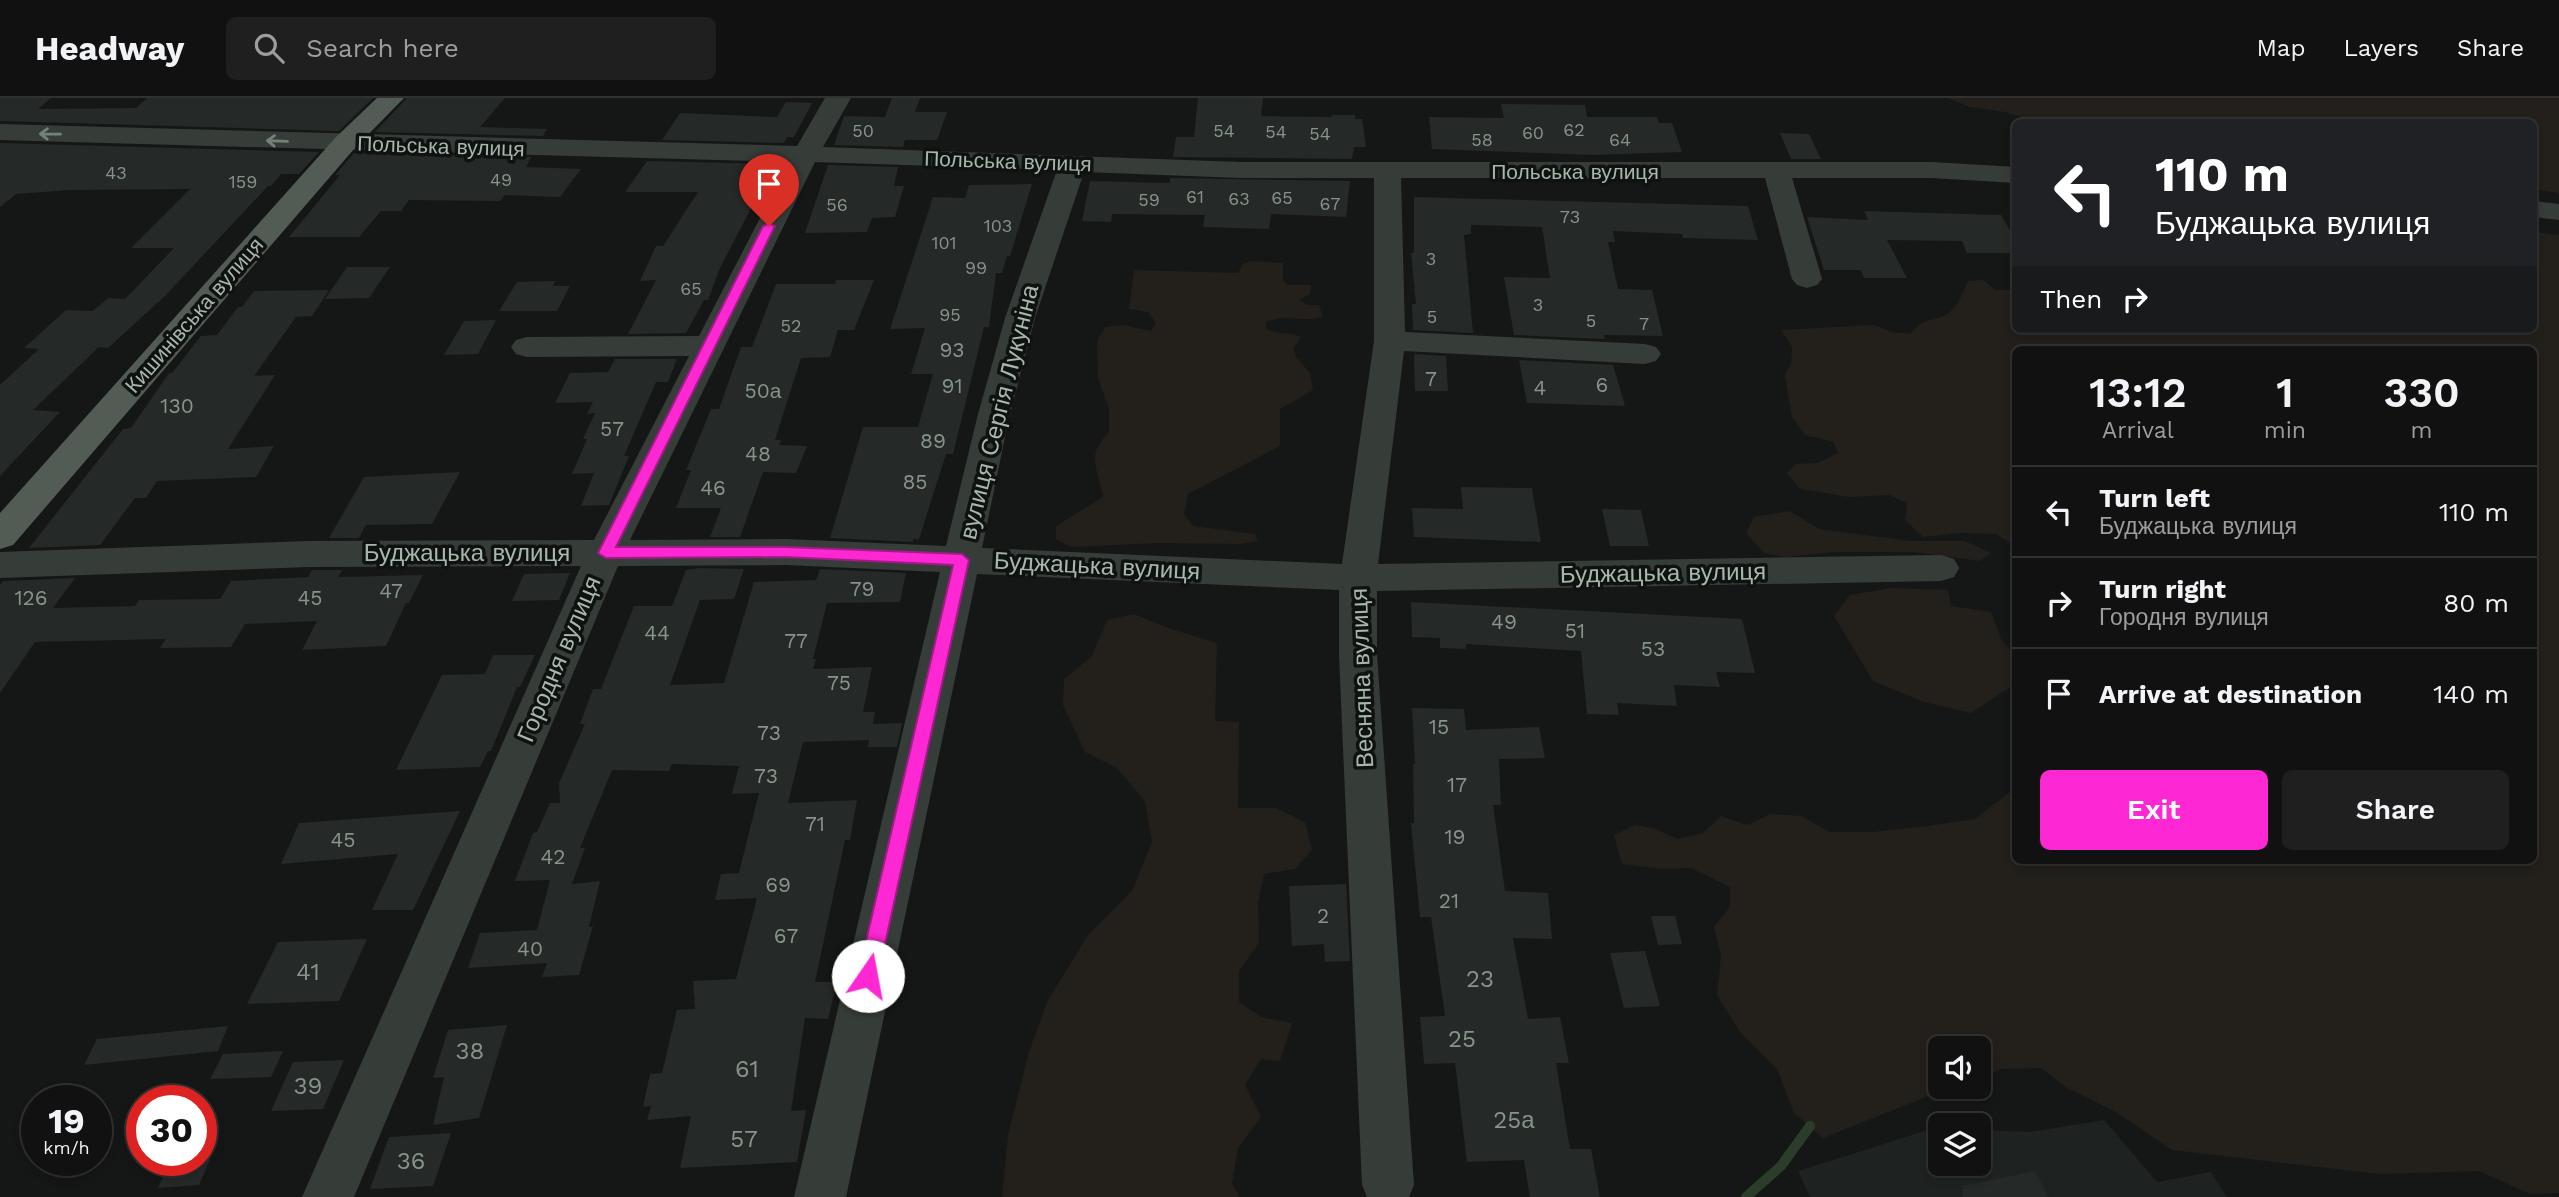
<!DOCTYPE html>
<meta charset="utf-8">
<style>
:root{--surface:#101110;--page:#1e1f1e;--text:#f1f3f6;--muted:#9c9d9f;--line:#303130;--accent:#fd28d3}
body{margin:0;font-family:"Work Sans",sans-serif;background:var(--page);color:var(--text);height:100vh;display:flex;flex-direction:column;font-size:26px;white-space:nowrap}
*{box-sizing:border-box;margin:0}
p{font-size:23px;color:var(--muted)}
.icon{flex:none;width:38px;height:38px;fill:none;stroke:currentColor;stroke-width:2;stroke-linecap:round;stroke-linejoin:round}
.map{position:relative;flex:1;overflow:hidden}
.panel{position:absolute;left:2012px;top:248px;width:525px;height:518px;display:flex;flex-direction:column;background:var(--surface);border-radius:10px;box-shadow:0 4px 10px #0003,0 0 0 2px var(--line)}
.panel>*{flex:none}
.guide{position:absolute;left:2012px;top:21px;width:525px;height:214px;border-radius:10px;box-shadow:0 4px 10px #0003,0 0 0 2px var(--line);background:#202124;color:#fff;overflow:hidden}
.buttons{position:absolute;left:1928px;top:938px;display:grid;gap:14px}
.buttons a{display:grid;place-items:center;width:63px;height:63px;border-radius:10px;background:var(--surface);box-shadow:0 4px 10px #0003,0 0 0 2px var(--line);font-size:35px}
.speed{position:absolute;left:21px;top:987px;display:flex;gap:14px;font-size:35px;font-weight:700;text-align:center}
.speed>*{display:grid;place-content:center;width:91px;height:91px;border-radius:50%;background:var(--surface);box-shadow:0 4px 10px #0003,0 0 0 2px var(--line);line-height:1}
.speed small{font-size:18px;font-weight:400}
.speed .limit{border:10px solid #d22;background:#fff;color:#111}
.pin{position:absolute;display:grid;place-items:center;width:60px;height:60px;color:#fff;margin:-72px -30px;border-radius:50% 50% 50% 0;rotate:-45deg;box-shadow:0 0 7px #0007}
.pin .icon{rotate:45deg}
.me{position:absolute;width:77px;margin:-38px;rotate:12deg;stroke-linejoin:round;filter:drop-shadow(0 0 5px #0008)}
.turn{display:flex;align-items:center;gap:24px;height:147px;padding:0 28px;font-size:32px}
.turn .icon{width:91px;height:91px;stroke-width:2.5}
.turn b{display:block;font-size:49px;line-height:60px}
.then{display:flex;align-items:center;height:66px;padding:0 28px;background:#0003;gap:14px;font-size:26px}
.eta{display:flex;justify-content:space-evenly;align-items:center;height:119px;text-align:center}
.eta b{font-size:42px;font-weight:600;line-height:49px}
.cta{display:flex;gap:14px;margin-top:auto;padding:14px 28px}
.cta a{flex:1;height:80px;border-radius:10px;background:var(--accent);color:#fff;font-size:28px;font-weight:600;line-height:80px;text-align:center}
.cta a+a{background:var(--page);color:var(--text)}
ul{padding:0;list-style:none}
li{display:flex;align-items:center;gap:21px;height:91px;padding:0 28px;border-top:2px solid var(--line)}
li div{flex:1}
li b{display:block;font-size:26px}
li em{font-style:normal}
header{display:flex;align-items:center;gap:42px;box-sizing:border-box;height:98px;padding:0 35px;background:var(--surface);border-bottom:2px solid var(--line)}
header strong{font-size:33px}
nav{display:flex;gap:38px;margin-inline-start:auto;font-size:24px}
.search{width:490px;height:63px;background:var(--page);display:flex;align-items:center;gap:18px;box-sizing:border-box;padding:0 24px;border-radius:10px;color:var(--muted);font-size:26px}
.map>svg:first-child{display:block}
.built{fill:#1e2220}
.green{fill:#23201b}
.lines{fill:none;stroke-linecap:round;stroke-linejoin:round}
.stream{stroke:#2b3c2b;stroke-width:10}
.building{fill:#252927}
.minor{fill:#363d39;fill-rule:evenodd}
.major{fill:#525c55;fill-rule:evenodd}
.oneway{stroke:#748177}
.route{fill:#fd28d3;stroke:#a41a89;stroke-width:2}
.labels{text-anchor:middle;dominant-baseline:central;stroke-width:7;stroke-linejoin:round;paint-order:stroke}
.far-number-label{font-size:18px;fill:#869489}
.far-street-label{font-size:21px;fill:#a6b8aa;stroke:#101211}
.number-label{font-size:21px;fill:#869489}
.street-label{font-size:24px;fill:#a6b8aa;stroke:#101211}
.near-number-label{font-size:24px;fill:#869489}
</style>
<header>
<strong>Headway</strong>
<div class="search"><svg class="icon" aria-label="search" viewBox="0 0 24 24"><circle cx="10" cy="10" r="6"/><path d="M15 15l6 6"/></svg>Search here</div>
<nav><a>Map</a><a>Layers</a><a>Share</a></nav>
</header>
<div class="map">
<svg width="2559" height="1099" viewBox="0 0 2559 1099">
<rect width="100%" height="100%" fill="#151716"/>
<path class="built" d="M2104 1022 2157 1084 2211 1074 2227 1099H1810L1798 1073 1931 1031H1941V1066H1979V1032L2030 1034Z"/>
<path class="green" d="M1948 0H2559V95L2534 91V24H2038L2005 14 1970 9Z
M2534 134 2559 137V1095L2530 1096 2479 1073 2380 1076 2172 1052 2116 1014 2067 990 2041 970 2002 971 1979 979V950H1941V989H1951L1823 1040 1794 1015 1777 971 1740 934 1717 897 1721 858 1714 829 1730 809V789L1691 770 1662 771 1622 766 1614 737 1635 727 1653 730 1677 741 1703 735 1721 718 1747 727 1771 716 1801 718 1830 734H1873L1928 728 1975 721 2014 691 2016 679V763H2534V252H2016V449L1996 436 1961 435 1923 439 1905 422 1907 405 1889 397 1849 399 1800 391 1787 375 1796 366 1818 365 1838 355 1834 344 1805 337 1792 319 1785 277 1791 265 1792 249 1781 232 1873 227 1892 234 1910 236C1926 217 1936 225 1950 214 1960 206 1963 193 1968 183L1984 182 1995 192H2016V231H2534Z
M1250 163 1283 165V182L1288 187H1311L1310 196 1299 202 1307 207H1319L1323 219C1301 225 1287 215 1266 224V231C1278 237 1289 233 1301 239L1293 251 1296 259 1310 275 1313 292 1280 311V348L1188 396 1184 416 1193 428 1255 436 1258 443 1240 446 1158 445 1071 449 1056 441V428L1103 399C1098 369 1085 359 1109 334V311L1098 280 1097 243 1105 229 1123 227 1151 233 1156 225 1148 214 1129 211 1134 172 1238 175 1243 166Z
M1790 413 1819 431 1911 443H1965L1991 455 1980 463 1914 454H1833L1786 459 1764 455 1746 435 1754 419Z
M1892 490 1948 492 1951 508 1991 514 2001 541 2016 560V585L1971 615 1924 604 1873 583 1834 518 1850 497Z
M1134 516 1171 531 1217 545 1215 623 1239 624 1238 710H1276L1305 724 1312 752 1295 771 1264 776 1258 805 1259 845 1239 873V904L1261 919 1292 925 1280 963 1261 961 1245 987 1261 1019 1238 1050 1232 1086 1240 1099H1002L1008 1037 1029 954 1047 904 1088 837 1132 793 1152 744 1145 703 1117 670 1085 654 1063 607 1064 581 1092 558 1107 522Z"/>
<g class="lines">
<path class="stream" d="M1746 1099 1781 1068 1810 1028"/>
</g>
<path class="building" d="M0 0H51L38 11 136 10 147 0H373L339 33 0 23Z
M407 0H505L480 29 547 31 543 38 375 34Z
M892 0H920L915 14H947L937 42H905L903 49 834 47 844 18 885 19Z
M1198 0H1263L1261 18 1332 19 1331 17H1355V21H1362L1366 49H1354L1352 61 1173 59 1176 39H1194Z
M786 4 812 5 794 39H787L784 45 662 42 680 15 777 19Z
M1501 6 1585 7 1587 19H1657L1659 25H1672L1682 54 1593 57 1432 51 1429 19 1504 20Z
M1780 35 1809 36 1821 61H1791Z
M0 45 319 54 299 76H281L271 88H268L165 198 108 250 99 249 33 312 60 314 0 378V287L39 251 24 250 66 212 93 213 108 200 125 201 174 150H131L190 91 70 92 16 96 0 109Z
M354 55 531 59 526 69 581 71 560 99 505 97 500 103 409 102 401 113H381L359 139H289L340 77H335Z
M647 63 774 66 720 170 708 202H704L686 235 628 236 656 182 640 183 656 148H663L698 94H625Z
M828 67 898 69 894 88H904L895 119 872 120 867 134 805 135Z
M1170 80 1350 83 1346 119 1271 116 1269 131 1203 129 1205 117 1112 116 1111 124 1082 123 1090 83 1170 85Z
M1032 86 1010 158H1007L1002 175H996L989 229H984L953 356H946L919 441H913V444L830 440 863 329H918L933 276H911L925 230 890 231 933 99 965 100 969 87Z
M1414 99 1748 108 1758 142 1683 140 1682 136 1613 133 1615 144H1608L1618 191 1652 192 1663 238 1604 237 1605 241 1514 237 1504 179 1550 180 1542 129 1471 127V136L1464 137 1473 235 1413 232 1412 206H1416L1411 155H1414Z
M1864 113 2001 117 2016 143V155H1967L1962 143 1887 142 1907 180H1864L1861 172H1824L1807 119 1868 122Z
M347 169H390L369 200 325 201Z
M836 182H874L854 232H838L830 259 801 260 775 342H781L779 347 807 348 796 375 763 374 740 439H710L721 410H676L691 372H686L711 311H719L741 249H752L776 186H835Z
M555 183 553 188H570L557 213H499L517 184Z
M329 192 312 218 296 219 254 278 275 277 228 351 274 348 256 379 157 383 146 400H135L100 447 29 450 123 331 131 330 169 275H172L201 238 217 237 238 209H242L254 193Z
M496 222 478 256 444 257 464 223Z
M1414 256 1446 258 1448 293H1415Z
M615 261H677L668 284H656L624 358H629L609 407 581 408 594 375 572 376 587 341H583L595 315 587 316 593 304 555 305 570 275 608 274Z
M1519 262 1613 267 1625 308 1527 305Z
M460 374 432 426 366 427 359 440H329L364 379Z
M1461 389 1532 390 1541 444 1414 439 1412 410 1463 411Z
M1602 411 1641 412 1649 448H1610Z
M699 470 744 471 734 501 700 502 670 587 724 585 754 484 816 482 820 471 906 475 900 504 827 505 813 561H816L813 571 872 569 863 614H875L873 626 902 625 897 649H868L869 642 803 644 788 705 857 702 850 742H845L815 884H837L828 921 805 920 791 1013 806 1012 797 1064 680 1070 691 1018 647 1022 651 1008 643 1009 650 976 662 975 677 912 695 911 693 883 736 881 757 800 715 802 721 776 739 775 759 695 732 696 739 668 672 666 669 673 612 672 580 750H585L572 786 600 783 589 829 593 828 579 877 542 879 547 865 468 870 480 835 537 832 550 782 515 783 533 735 537 734 550 705H560L559 685 585 626H580L593 591H601L634 508H672L686 472Z
M312 472H342L338 479 423 477 409 505H406L386 548 302 552 317 523 245 526 231 549 160 550 166 541 35 544 0 595V487L3 483 75 480 53 510 135 508 139 502 220 501 231 483 308 479Z
M570 475 559 502 512 503 524 476Z
M1411 504 1742 521 1755 575 1716 574 1720 589 1674 587 1677 608 1617 605 1619 617 1587 616 1581 553 1466 546V551L1440 550V540L1412 539Z
M493 557H535L520 589H517L491 653H488L480 669 396 672 442 577 485 576Z
M1412 610 1464 611 1466 632 1539 629 1545 660 1499 661 1501 707H1493L1505 793 1548 795 1552 841 1513 840 1528 921 1560 919 1569 965H1556L1570 1051H1591L1600 1099H1530L1524 1062 1467 1064 1455 965 1424 966 1420 919 1445 918 1431 819H1420L1411 725H1414L1413 666H1415Z
M460 713 413 812H372L398 756 281 766 299 725Z
M1346 786 1350 863 1325 864 1324 846 1292 848 1289 788Z
M1651 818H1675L1682 846 1658 847Z
M367 841 339 903 247 906 278 844Z
M1645 853 1660 908 1624 910 1610 855Z
M507 927 479 1020 433 1027 444 979 433 980 448 932Z
M228 928 218 953 84 967 97 941Z
M283 953 271 979 210 981 223 956Z
M344 962 323 1011 271 1013 293 964Z
M451 1035 433 1088 370 1091 389 1039Z
M170 1062H210L199 1087 158 1090Z
M2035 1073 2049 1099H1963L1962 1088Z"/>
<g class="lines">
<path class="minor" d="M825 0H851L823 49 1241 64H1932L2016 69V85L1932 80H1792L1822 181 1817 187 1807 190 1797 187 1792 181 1765 80H1401L1405 234 1645 246 1656 249 1661 256 1656 263 1645 266 1404 253 1378 466 1941 457 1954 461 1959 470 1954 479 1941 483 1377 493V557L1414 1087 1409 1099H1367L1362 1087 1339 557V492L977 476 846 1099H794L940 474 786 467 618 468 354 1099H302L581 468 309 469 0 480V454L309 443 594 442 689 258 527 259 516 256 511 249 516 242 527 239 699 238 789 64 0 42V26L797 48ZM815 64 1057 72 1005 220 977 320 946 448 786 441 630 442ZM1084 74 1241 80H1374V243L1342 466 982 450 1009 320 1035 220Z
M2534 103 2559 106V122L2534 119Z"/>
<path class="major" d="M377 0H404L354 51 13 447 0 451V415L336 39Z"/>
</g>
<defs><path id="oneway-shaft" d="M-6 0H5M1.5-3L5.5 0L1.5 3" fill="none" stroke-width="1.6" stroke-linecap="round" stroke-linejoin="round" transform="scale(1.75)"/></defs>
<g class="oneway">
<use href="#oneway-shaft" transform="translate(50 36) rotate(-179)"/>
<use href="#oneway-shaft" transform="translate(277 43) rotate(-178)"/>
</g>
<path class="route" d="M769 125 775 128 616 449H786L962 456 969 462 878 878 875 884 868 887 861 884 858 878 953 467 786 459 606 460 598 455 763 128Z"/>
<g class="labels">
<g class="far-number-label">
<text x="1574" y="31">62</text>
<text x="863" y="32">50</text>
<text x="1224" y="32">54</text>
<text x="1276" y="33">54</text>
<text x="1533" y="34">60</text>
<text x="1320" y="35">54</text>
<text x="1482" y="41">58</text>
<text x="1620" y="41">64</text>
<text x="116" y="74">43</text>
<text x="501" y="81">49</text>
<text x="243" y="83">159</text>
<text x="1195" y="98">61</text>
<text x="1282" y="99">65</text>
<text x="1239" y="100">63</text>
<text x="1149" y="101">59</text>
<text x="1330" y="105">67</text>
<text x="837" y="106">56</text>
<text x="1570" y="118">73</text>
<text x="998" y="127">103</text>
<text x="944" y="144">101</text>
<text x="1431" y="160">3</text>
<text x="976" y="169">99</text>
<text x="691" y="190">65</text>
<text x="1538" y="206">3</text>
<text x="950" y="216">95</text>
<text x="1432" y="218">5</text>
<text x="1591" y="222">5</text>
<text x="1644" y="225">7</text>
<text x="791" y="227">52</text>
</g>
<g class="far-street-label">
<text transform="translate(441 48) rotate(2)">Польська вулиця</text>
<text transform="translate(1008 63) rotate(2)">Польська вулиця</text>
<text x="1575" y="73">Польська вулиця</text>
<text transform="translate(194 217) rotate(-49)">Кишинівська вулиця</text>
</g>
<g class="number-label">
<text x="952" y="251">93</text>
<text x="1431" y="280">7</text>
<text x="1602" y="286">6</text>
<text x="952" y="287">91</text>
<text x="1540" y="289">4</text>
<text x="763" y="292">50а</text>
<text x="177" y="307">130</text>
<text x="612" y="330">57</text>
<text x="933" y="342">89</text>
<text x="758" y="355">48</text>
<text x="915" y="383">85</text>
<text x="713" y="389">46</text>
<text x="862" y="490">79</text>
<text x="391" y="492">47</text>
<text x="31" y="499">126</text>
<text x="310" y="499">45</text>
<text x="1504" y="523">49</text>
<text x="1575" y="532">51</text>
<text x="657" y="534">44</text>
<text x="796" y="542">77</text>
<text x="1653" y="550">53</text>
<text x="839" y="584">75</text>
<text x="1439" y="628">15</text>
<text x="769" y="634">73</text>
<text x="766" y="677">73</text>
<text x="1457" y="686">17</text>
<text x="815" y="725">71</text>
<text x="1455" y="738">19</text>
<text x="343" y="741">45</text>
<text x="553" y="758">42</text>
<text x="778" y="786">69</text>
<text x="1449" y="802">21</text>
<text x="1323" y="817">2</text>
<text x="786" y="837">67</text>
<text x="530" y="850">40</text>
</g>
<g class="street-label">
<text transform="translate(999 314) rotate(-76)">вулиця Сергія Лукуніна</text>
<text x="467" y="455">Буджацька вулиця</text>
<text transform="translate(1097 468) rotate(3)">Буджацька вулиця</text>
<text transform="translate(1663 475) rotate(-1)">Буджацька вулиця</text>
<text transform="translate(559 561) rotate(-67)">Городня вулиця</text>
<text transform="translate(1362 580) rotate(-92)">Весняна вулиця</text>
</g>
<g class="near-number-label">
<text x="308" y="874">41</text>
<text x="1480" y="881">23</text>
<text x="1462" y="941">25</text>
<text x="470" y="953">38</text>
<text x="747" y="971">61</text>
<text x="308" y="988">39</text>
<text x="1514" y="1022">25а</text>
<text x="744" y="1041">57</text>
<text x="411" y="1063">36</text>
</g>
</g>
</svg>
<div class="buttons">
<a><svg class="icon" aria-label="sound" viewBox="0 0 24 24"><path d="M4 9h4l5-4v14l-5-4H4zM17 9q2 3 0 6"/></svg></a>
<a><svg class="icon" aria-label="layers" viewBox="0 0 24 24"><path d="M12 4l9 5-9 5-9-5zM3 14l9 5 9-5"/></svg></a>
</div>
<div class="speed"><div>19<small>km/h</small></div><div class="limit">30</div></div>
<div class="pin" style="left:769px;top:128px;background:#d93025"><svg class="icon" aria-label="arrive" viewBox="0 0 24 24"><path d="M6 21V4h12l-3 4 3 4H6"/></svg></div>
<svg class="me" style="left:868px;top:878px" viewBox="-20 -20 40 40"><circle r="19" fill="#fff"/><path d="M0-13L10 11 0 6-10 11z" fill="#fd28d3"/></svg>
<div class="guide">
<div class="turn"><svg class="icon" aria-label="left" viewBox="0 0 24 24"><path d="M17 20v-9H6M10 6l-5 5 5 5"/></svg><div><b>110 m</b>Буджацька вулиця</div></div>
<div class="then">Then<svg class="icon" aria-label="right" viewBox="0 0 24 24"><path d="M7 20v-9h11M14 6l5 5-5 5"/></svg></div>
</div>
<section class="panel">
<div class="eta">
<div><b>13:12</b><p>Arrival</p></div>
<div><b>1</b><p>min</p></div>
<div><b>330</b><p>m</p></div>
</div>
<ul>
<li><svg class="icon" aria-label="left" viewBox="0 0 24 24"><path d="M17 20v-9H6M10 6l-5 5 5 5"/></svg><div><b>Turn left</b><p>Буджацька вулиця</p></div><em>110 m</em></li>
<li><svg class="icon" aria-label="right" viewBox="0 0 24 24"><path d="M7 20v-9h11M14 6l5 5-5 5"/></svg><div><b>Turn right</b><p>Городня вулиця</p></div><em>80 m</em></li>
<li><svg class="icon" aria-label="arrive" viewBox="0 0 24 24"><path d="M6 21V4h12l-3 4 3 4H6"/></svg><div><b>Arrive at destination</b></div><em>140 m</em></li>
</ul>
<div class="cta"><a>Exit</a><a>Share</a></div>
</section>
</div>
